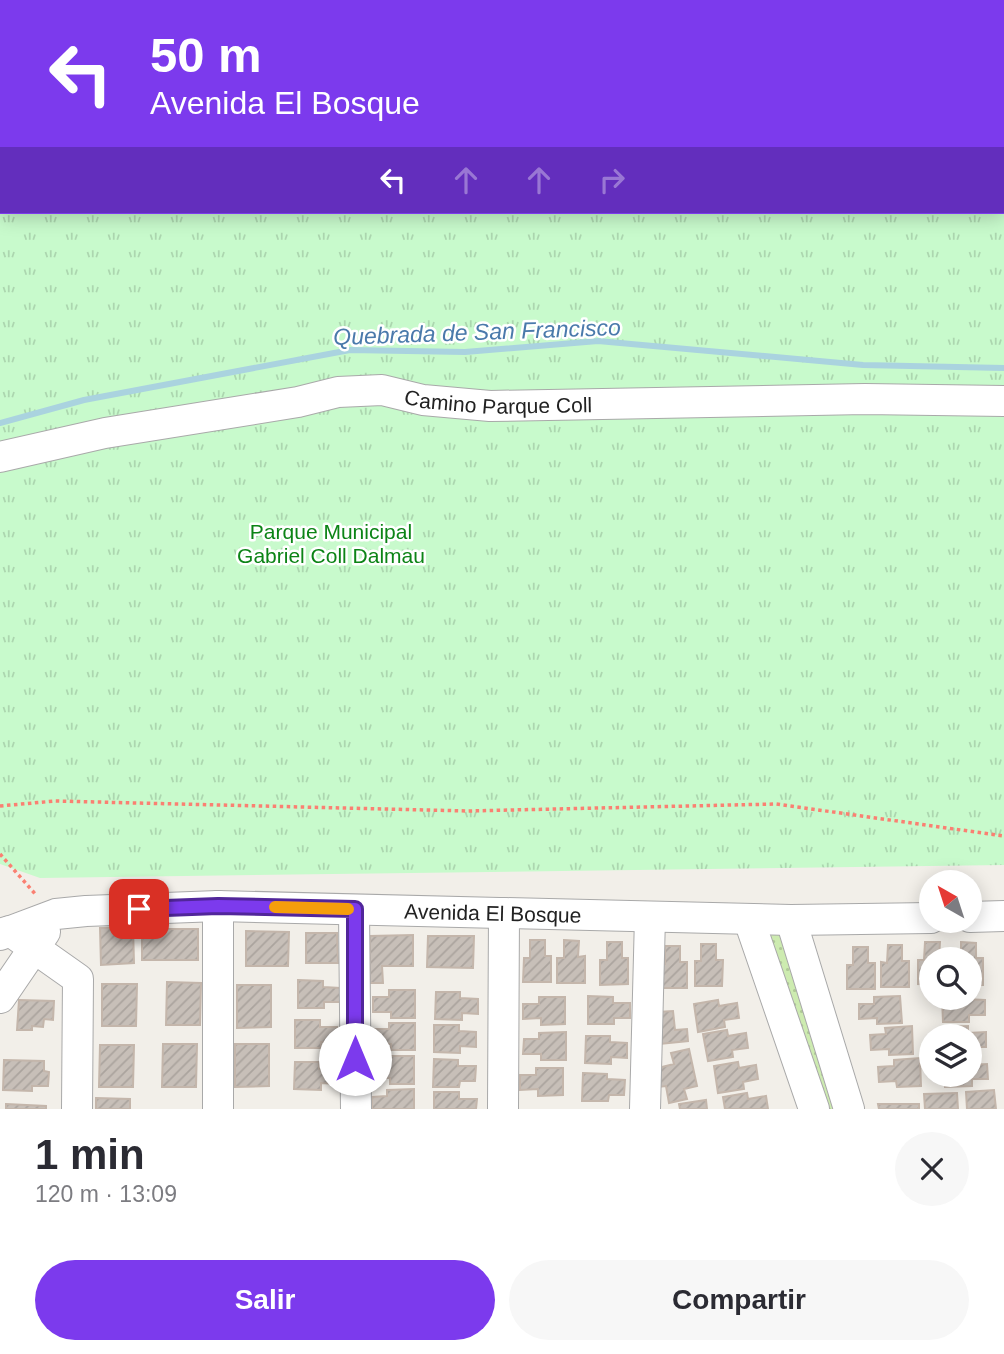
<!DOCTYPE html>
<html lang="es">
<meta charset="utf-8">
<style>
:root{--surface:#fff;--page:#f7f7f7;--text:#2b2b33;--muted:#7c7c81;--accent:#7c3aed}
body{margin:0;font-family:Helvetica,sans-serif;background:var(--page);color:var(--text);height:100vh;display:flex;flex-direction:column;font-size:26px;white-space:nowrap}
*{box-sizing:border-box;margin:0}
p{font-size:23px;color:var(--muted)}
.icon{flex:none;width:38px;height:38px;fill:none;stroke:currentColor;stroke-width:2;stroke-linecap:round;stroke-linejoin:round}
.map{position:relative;height:1109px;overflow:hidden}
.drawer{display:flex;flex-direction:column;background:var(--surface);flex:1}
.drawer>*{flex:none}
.banner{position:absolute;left:0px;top:0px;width:1004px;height:214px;box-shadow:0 4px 18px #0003;background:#7c3aed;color:#fff;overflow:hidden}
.needle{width:46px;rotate:321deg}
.controls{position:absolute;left:919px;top:870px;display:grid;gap:14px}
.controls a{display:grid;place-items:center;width:63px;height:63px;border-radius:50%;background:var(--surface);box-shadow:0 4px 18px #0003;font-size:35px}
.pin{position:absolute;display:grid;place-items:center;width:60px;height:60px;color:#fff;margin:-30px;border-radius:14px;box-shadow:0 4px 10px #0006}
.me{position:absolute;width:77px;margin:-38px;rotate:0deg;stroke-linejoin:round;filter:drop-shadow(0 0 5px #0008)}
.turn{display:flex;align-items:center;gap:24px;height:147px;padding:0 35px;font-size:32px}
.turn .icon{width:91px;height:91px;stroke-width:2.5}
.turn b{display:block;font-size:49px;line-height:60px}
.lanes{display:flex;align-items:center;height:66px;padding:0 35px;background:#0003;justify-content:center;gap:35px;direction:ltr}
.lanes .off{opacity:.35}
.round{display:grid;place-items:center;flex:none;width:74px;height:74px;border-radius:37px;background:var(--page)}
.head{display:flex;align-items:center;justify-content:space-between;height:119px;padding:0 35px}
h1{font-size:42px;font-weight:700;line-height:52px}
.button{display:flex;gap:14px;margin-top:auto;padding:14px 35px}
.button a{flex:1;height:80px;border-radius:42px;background:var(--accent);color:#fff;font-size:28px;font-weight:700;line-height:80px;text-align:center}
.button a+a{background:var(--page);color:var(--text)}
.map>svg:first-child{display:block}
.grass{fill:url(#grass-dots)}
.park{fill:url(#park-tufts);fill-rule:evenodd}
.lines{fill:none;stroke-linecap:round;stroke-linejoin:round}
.stream{stroke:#aad3df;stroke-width:6}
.building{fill:url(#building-hatch);stroke:#c4b6ab;stroke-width:2}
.minor-casing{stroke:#a9a9a9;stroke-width:32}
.path{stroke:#fa8072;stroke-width:3.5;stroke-dasharray:3.5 3.5;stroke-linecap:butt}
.minor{stroke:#fff;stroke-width:30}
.route-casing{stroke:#51269a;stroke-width:18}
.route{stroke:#7c3aed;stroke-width:12}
.slow{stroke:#f59e0b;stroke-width:12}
.labels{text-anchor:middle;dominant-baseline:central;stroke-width:5;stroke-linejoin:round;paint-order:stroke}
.street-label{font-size:21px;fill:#222;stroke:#fff}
.park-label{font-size:21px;fill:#0c8416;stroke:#fff}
.water-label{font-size:23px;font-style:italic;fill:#4a7aab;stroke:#fff}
</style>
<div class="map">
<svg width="1004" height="1109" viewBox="0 0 1004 1109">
<defs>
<pattern id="grass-dots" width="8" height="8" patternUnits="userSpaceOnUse" patternTransform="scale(1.75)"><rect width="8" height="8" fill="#cdebb0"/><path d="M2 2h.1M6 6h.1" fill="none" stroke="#b0c997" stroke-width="1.8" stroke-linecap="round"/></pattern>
<pattern id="park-tufts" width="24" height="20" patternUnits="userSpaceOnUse" patternTransform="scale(1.75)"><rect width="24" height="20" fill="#c8facc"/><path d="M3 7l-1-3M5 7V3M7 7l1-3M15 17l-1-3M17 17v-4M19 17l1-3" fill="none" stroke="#acd6af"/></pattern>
<pattern id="building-hatch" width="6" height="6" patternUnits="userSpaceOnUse" patternTransform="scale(1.75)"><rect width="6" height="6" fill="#c7bfb8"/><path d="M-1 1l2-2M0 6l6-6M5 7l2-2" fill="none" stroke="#aba49e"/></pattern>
</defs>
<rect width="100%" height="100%" fill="#f2efe9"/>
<path class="grass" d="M782 930 839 1109H825L768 935Z"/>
<path class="park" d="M0 0H1004V865L40 878 0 864ZM2 2H1003V212H2Z"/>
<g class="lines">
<path class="stream" d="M0 423 84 400 350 350 465 352 598 341 863 365 1004 368"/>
</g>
<path class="building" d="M133 927 134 963 101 965 100 928Z
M142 929H198V960H142Z
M246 931 289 932 288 966H246Z
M306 933H337L338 963H306Z
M413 935V966H382L383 983H370V936Z
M428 936H474L473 968 427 967Z
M530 940H545V956H551V982H523L524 958H530Z
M564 940 579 941 578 957 585 956V983H557V958H564Z
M607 942H622V958H628V984L600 985V960H607Z
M925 942H940L939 958 946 959H931V985L918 984V960H924Z
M961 942 976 943V958H983V985H970V959H961Z
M701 944H716V960H723L722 986H695V961H701Z
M888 945H902V961H909V987H881V962L887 963Z
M665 946H680V962H687V988H659V964H665Z
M853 947H868V963H875V989H847V965H853Z
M298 980 323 981V987L340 988V1002H324V1008H298Z
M167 982 201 983 200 1025H166Z
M102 984H137L136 1026H102Z
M237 985H271V1027L237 1028Z
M389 990H415V1018H391V1012H373V997H389Z
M436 992H460V998L478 999V1014L462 1013V1020L435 1019Z
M588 996 613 997V1003H630V1018H614V1024H588Z
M900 996 902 1023 877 1024V1018L859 1019V1004H874V997Z
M539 997H565V1024L541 1025V1018L523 1019V1004H539Z
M942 998 985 1000V1015H969V1022H943Z
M19 1000 54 1001 53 1020 44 1019 43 1027 32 1026V1030H17Z
M718 1000 719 1006 737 1003 739 1018 724 1020 725 1027 698 1032 694 1004Z
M673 1011 675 1030 687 1029 688 1041 660 1044 657 1012Z
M295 1020H320V1027H337V1042H321V1048H295Z
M389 1023H415V1050H391V1044H373V1029H389Z
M434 1025H459V1031L476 1032V1047L460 1046V1053L434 1052Z
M912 1026 913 1054 889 1055V1049L871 1050 870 1035 886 1034 885 1028Z
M968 1026V1033L986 1032V1047H971V1054L970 1036H944V1027Z
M727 1030 728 1036 746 1033 748 1048 732 1050 733 1057 708 1061 703 1034Z
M566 1032V1060H541V1054H523L524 1039H539V1033Z
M586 1036H610V1042L627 1043V1058L611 1057V1064L585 1063Z
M163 1044H197L196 1087H162Z
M235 1044H269V1086L235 1087Z
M100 1045H134L133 1087H99Z
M689 1049 697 1086 684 1089 687 1099 669 1103 666 1086 658 1087 654 1069 674 1064 671 1053Z
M388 1056H414V1084H390V1078H372V1063H388Z
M920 1058 921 1086 897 1087 896 1081 879 1082 878 1067 894 1066V1060Z
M434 1059 458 1060V1066H476L475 1081H460L459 1087H433Z
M4 1060 44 1061V1071L49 1072 48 1086H32V1091L3 1090Z
M970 1060V1065L987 1064 988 1079H972V1086L945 1087V1074H970Z
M295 1062H319V1069H337V1084L321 1083V1090L294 1089Z
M738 1062 739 1068 756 1065 758 1079 743 1082 744 1089 718 1093 714 1066Z
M536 1068H563V1095L538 1096V1089L520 1090V1075H536Z
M583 1073 607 1074V1079L625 1080 624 1095H609L608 1101H582Z
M414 1089V1109H372V1097L387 1096V1090Z
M994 1090 996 1109H967L966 1092Z
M434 1092H459V1099H477L476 1109H434Z
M747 1093 748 1099 766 1096 768 1109H725L723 1097Z
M957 1093 958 1109H925L924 1094Z
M96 1098 130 1099V1109H96Z
M706 1100 707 1109H680L679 1104Z
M6 1104 46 1106V1109H6Z
M878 1104H919V1109H879Z"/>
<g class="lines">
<g class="minor-casing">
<g id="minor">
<path id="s1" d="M0 457 105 433 298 402 338 392 382 390 423 400 490 406 865 399 1004 401"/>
<path d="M218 906V1109"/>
<path d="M354 910 356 1109"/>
<path d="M970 917 1004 916"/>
<path d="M749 920 814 1109"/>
<path d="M791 920 849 1109"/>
<path d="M3 933 10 931 78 979 77 1109"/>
<path id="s2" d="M0 935 56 914 86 911 218 906 791 920 931 918"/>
<path d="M0 998 45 932"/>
<path d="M503 1109 504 913"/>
<path d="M645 1109 650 917"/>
</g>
</g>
<path class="path" d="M0 806 55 801 467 811 776 804 1004 836
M0 854 37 896"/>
<use href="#minor" class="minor"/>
</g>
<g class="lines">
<g class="route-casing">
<path id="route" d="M139 909 218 906 355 909V1059"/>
</g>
<use href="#route" class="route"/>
<path class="slow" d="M275 907 348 909"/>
</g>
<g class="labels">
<g class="street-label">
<text stroke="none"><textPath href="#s1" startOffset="506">Camino Parque Coll</textPath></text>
<text stroke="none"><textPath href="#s2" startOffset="497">Avenida El Bosque</textPath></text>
</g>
<g class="park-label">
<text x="331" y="531">Parque Municipal<tspan x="331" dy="24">Gabriel Coll Dalmau</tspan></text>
</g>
<g class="water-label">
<text transform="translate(477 332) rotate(-2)">Quebrada de San Francisco</text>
</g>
</g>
</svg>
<div class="controls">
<a><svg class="needle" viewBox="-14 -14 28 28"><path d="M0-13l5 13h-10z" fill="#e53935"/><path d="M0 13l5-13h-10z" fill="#7c7c81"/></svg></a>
<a><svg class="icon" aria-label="search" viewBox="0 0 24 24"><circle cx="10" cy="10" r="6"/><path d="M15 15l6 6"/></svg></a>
<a><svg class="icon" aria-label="layers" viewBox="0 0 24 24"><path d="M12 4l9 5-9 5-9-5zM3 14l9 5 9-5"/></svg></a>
</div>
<div class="pin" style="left:139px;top:909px;background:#d93025"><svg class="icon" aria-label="arrive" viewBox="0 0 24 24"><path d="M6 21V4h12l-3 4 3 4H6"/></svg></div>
<svg class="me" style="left:355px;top:1059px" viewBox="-20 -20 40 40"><circle r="19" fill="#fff"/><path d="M0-13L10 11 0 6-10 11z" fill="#7c3aed"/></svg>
<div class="banner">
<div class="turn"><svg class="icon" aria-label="left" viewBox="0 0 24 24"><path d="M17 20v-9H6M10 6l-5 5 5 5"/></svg><div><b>50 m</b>Avenida El Bosque</div></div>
<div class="lanes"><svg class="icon" aria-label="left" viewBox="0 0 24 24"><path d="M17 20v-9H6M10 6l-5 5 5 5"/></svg><svg class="icon off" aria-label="ahead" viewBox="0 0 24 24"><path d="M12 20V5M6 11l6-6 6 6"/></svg><svg class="icon off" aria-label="ahead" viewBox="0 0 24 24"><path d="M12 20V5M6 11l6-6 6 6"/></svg><svg class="icon off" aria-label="right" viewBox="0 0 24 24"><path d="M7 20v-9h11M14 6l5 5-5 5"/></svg></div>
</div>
</div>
<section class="drawer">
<div class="head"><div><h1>1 min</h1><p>120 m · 13:09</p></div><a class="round"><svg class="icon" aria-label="close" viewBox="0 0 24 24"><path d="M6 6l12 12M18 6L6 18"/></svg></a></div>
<div class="button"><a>Salir</a><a>Compartir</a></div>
</section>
